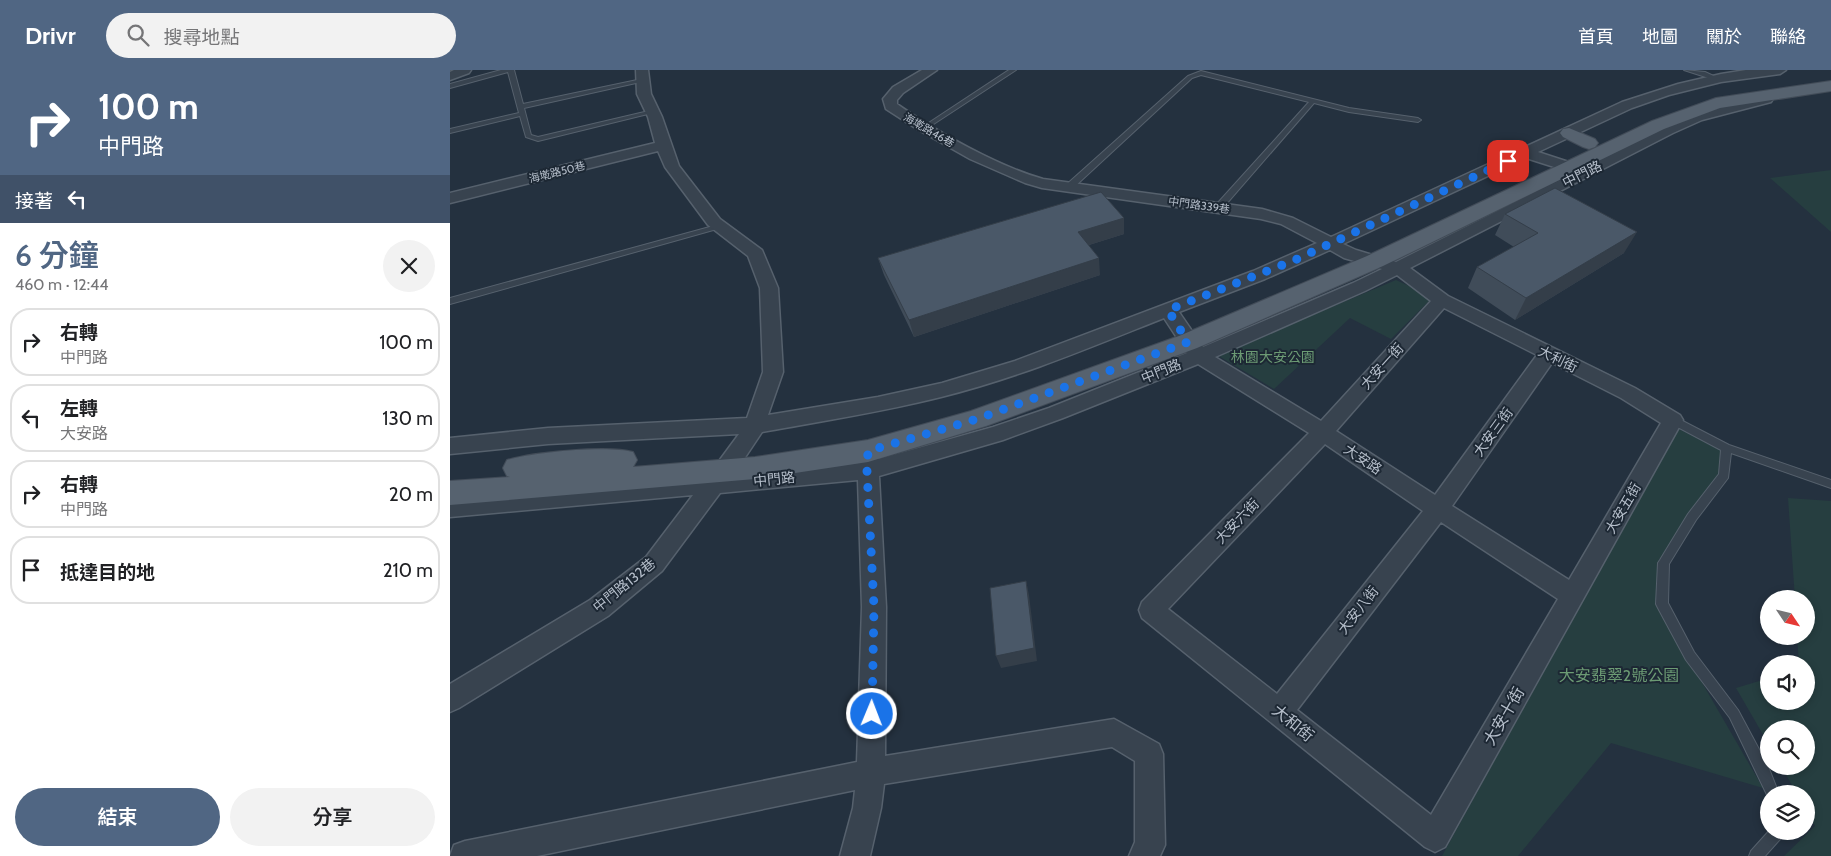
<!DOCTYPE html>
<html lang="zh-TW">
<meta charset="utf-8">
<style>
:root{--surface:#fff;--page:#f2f2f2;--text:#202124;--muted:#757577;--line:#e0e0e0;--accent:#506683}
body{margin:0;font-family:Cabin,"Noto Sans TC",sans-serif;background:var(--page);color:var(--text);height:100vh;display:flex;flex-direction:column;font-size:19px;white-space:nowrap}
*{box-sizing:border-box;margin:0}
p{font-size:16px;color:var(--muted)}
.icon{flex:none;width:28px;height:28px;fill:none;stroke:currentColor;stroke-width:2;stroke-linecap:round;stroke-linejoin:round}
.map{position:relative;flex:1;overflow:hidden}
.panel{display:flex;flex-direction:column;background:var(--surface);width:450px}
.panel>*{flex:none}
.hud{background:#506683;color:#fff;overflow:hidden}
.needle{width:32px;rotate:125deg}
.fabs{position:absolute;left:1310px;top:520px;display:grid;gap:10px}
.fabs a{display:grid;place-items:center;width:55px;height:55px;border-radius:50%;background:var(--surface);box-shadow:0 2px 8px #0003;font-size:25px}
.pin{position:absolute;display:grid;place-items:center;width:42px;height:42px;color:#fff;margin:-21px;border-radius:10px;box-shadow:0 2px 8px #0006}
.me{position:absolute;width:55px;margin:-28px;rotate:1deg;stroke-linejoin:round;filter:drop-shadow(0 0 4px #0008)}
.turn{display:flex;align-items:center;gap:18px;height:105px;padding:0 15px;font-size:22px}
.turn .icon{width:65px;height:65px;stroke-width:2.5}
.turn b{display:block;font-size:35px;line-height:42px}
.then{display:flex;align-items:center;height:48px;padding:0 15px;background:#0003;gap:10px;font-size:19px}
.round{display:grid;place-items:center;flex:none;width:52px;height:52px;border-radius:26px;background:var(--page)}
.summary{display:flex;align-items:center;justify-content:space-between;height:85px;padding:0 15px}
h1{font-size:30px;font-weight:600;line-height:38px;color:var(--accent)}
.cta{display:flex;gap:10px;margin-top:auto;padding:10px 15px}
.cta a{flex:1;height:58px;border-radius:30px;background:var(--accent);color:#fff;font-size:20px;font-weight:600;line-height:58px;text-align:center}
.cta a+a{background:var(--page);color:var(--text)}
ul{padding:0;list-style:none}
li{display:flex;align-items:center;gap:15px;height:68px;margin:0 10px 8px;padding:0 5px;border:2px solid var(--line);border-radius:20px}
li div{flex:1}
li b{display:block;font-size:19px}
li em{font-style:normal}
header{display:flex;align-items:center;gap:30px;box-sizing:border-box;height:70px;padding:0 25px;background:var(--accent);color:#fff}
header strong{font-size:24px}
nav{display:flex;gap:28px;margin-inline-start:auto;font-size:18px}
.search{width:350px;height:45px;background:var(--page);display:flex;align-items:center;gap:12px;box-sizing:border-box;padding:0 18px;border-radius:28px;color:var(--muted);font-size:19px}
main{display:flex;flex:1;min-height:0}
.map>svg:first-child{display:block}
.green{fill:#263e40}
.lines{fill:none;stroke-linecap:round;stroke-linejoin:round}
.lane-casing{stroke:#56616d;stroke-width:2}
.street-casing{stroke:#56616d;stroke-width:3}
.primary-casing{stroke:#424c58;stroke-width:2}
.lane{fill:#38434f;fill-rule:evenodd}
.street{fill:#38434f;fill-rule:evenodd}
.primary{fill:#56626f;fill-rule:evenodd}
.wall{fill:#404c59}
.shaded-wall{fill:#343e49}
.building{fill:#4a5868;stroke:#343e49}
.route{stroke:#1a73e8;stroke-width:9;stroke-dasharray:0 16.2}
.labels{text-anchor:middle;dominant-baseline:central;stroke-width:4;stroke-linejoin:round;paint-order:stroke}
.far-street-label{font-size:11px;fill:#b5beca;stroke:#1d2834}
.street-label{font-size:14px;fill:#b5beca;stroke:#1d2834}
.park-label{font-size:14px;fill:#6c9b74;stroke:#1d2834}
.near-park-label{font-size:16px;fill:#6c9b74;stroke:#1d2834}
.near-street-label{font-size:16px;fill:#b5beca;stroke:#1d2834}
</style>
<header>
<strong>Drivr</strong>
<div class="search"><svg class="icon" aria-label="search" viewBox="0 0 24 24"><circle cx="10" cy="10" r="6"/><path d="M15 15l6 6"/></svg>搜尋地點</div>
<nav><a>首頁</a><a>地圖</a><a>關於</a><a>聯絡</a></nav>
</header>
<main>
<section class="panel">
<div class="hud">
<div class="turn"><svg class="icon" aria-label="right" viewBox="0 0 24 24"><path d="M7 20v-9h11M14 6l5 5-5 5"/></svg><div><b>100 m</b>中門路</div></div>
<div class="then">接著<svg class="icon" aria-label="left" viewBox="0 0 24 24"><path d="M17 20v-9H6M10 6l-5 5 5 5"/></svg></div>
</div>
<div class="summary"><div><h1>6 分鐘</h1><p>460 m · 12:44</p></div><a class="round"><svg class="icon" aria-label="close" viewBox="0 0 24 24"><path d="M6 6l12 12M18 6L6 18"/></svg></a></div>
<ul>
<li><svg class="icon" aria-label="right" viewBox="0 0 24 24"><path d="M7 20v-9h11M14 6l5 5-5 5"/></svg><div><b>右轉</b><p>中門路</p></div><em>100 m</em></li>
<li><svg class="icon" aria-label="left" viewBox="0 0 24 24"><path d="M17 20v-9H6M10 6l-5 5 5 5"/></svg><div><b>左轉</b><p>大安路</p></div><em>130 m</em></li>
<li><svg class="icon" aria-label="right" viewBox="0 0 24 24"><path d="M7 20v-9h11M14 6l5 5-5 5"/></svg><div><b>右轉</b><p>中門路</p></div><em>20 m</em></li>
<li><svg class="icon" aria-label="arrive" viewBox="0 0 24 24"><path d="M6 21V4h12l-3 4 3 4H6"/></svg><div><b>抵達目的地</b></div><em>210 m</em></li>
</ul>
<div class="cta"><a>結束</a><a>分享</a></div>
</section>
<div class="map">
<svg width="1381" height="786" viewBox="0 0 1381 786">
<rect width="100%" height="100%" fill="#24313f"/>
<path class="green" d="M1381 100V162L1320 108Z
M946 210 983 227 941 269 900 248 824 319 767 285Z
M1227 358 1270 380V405L1209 490 1206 533 1313 718 1161 673 1068 786H992Z
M1338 428 1381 431V786H1334L1365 756 1356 740V724H1347L1331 696H1356V659H1319V675L1286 618 1319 608V631H1356V594H1349L1347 566H1356V529H1345Z"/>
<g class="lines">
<g class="lane-casing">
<path id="lane" d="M51 0H64L73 34 192 9 195 11 74 38 81 65 88 67 203 40 206 42 88 71 76 67 70 46 0 63V59L69 43 58 2 0 18V14Z
M559 0H566L476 59 471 58Z
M1234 0 1255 2 1270 9 1265 10Z
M751 1 899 38 968 48 971 50 968 52 899 42 864 33 771 140H765V136L859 32 751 5 742 8 622 119H616V115L738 6Z
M267 155H270L274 157 0 234V228Z
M1223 346 1279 375 1381 410V418L1281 383 1278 408 1246 450 1219 494 1218 533 1244 582 1288 640 1318 696 1329 724H1319V729L1280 648 1236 590 1208 538 1206 534 1208 493 1210 490 1238 444 1269 404 1271 380 1220 353 1218 350 1220 347Z
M1319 761H1335L1333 766 1315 786H1299L1301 781Z"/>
</g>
<g class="street-casing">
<path id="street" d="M4 0H21L19 3 0 10V2Z
M186 0H198L201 24 212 47 229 96 270 149 312 180 328 218 333 302 318 345 428 327 492 313 565 291 803 201 867 173 831 154 811 149 592 118 575 113 520 89 467 59 436 39 433 29 443 17 472 0H487L453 23 447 30V34C487 62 547 96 593 109L812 139 843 148 881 167 1172 32 1228 14 1271 4 1296 0H1336L1330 4 1271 12 1219 25 1182 38 1088 82 1134 97 1242 44 1316 25 1323 29 1321 32 1252 50 1223 63 960 198 998 226 1185 318 1230 345 1233 350 995 777 985 782 975 777 692 548 689 540 692 532 859 363 748 294 613 348 553 370 429 406 436 537 435 686 664 649 709 674 713 684 715 775 710 786H679L685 772V691L662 677 434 714 431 738 420 786H390L403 738 405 720 87 786H0L4 775 15 771 407 692 412 537 408 410 270 423 212 501 158 546 9 638 0 642V614L140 530 196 487 243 425 0 447V429L258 406 289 364 98 374 0 384V368L98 358 297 348 313 302 310 218 298 186 258 155 215 97 208 81 0 133V123L205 73 198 47 187 24ZM1076 88 1123 103 946 192 906 180 893 174ZM880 180 894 188 932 199 903 213 753 277 729 242 815 209ZM947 205 981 231 871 351 765 287 915 221ZM994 238 1087 285 985 425 886 361ZM714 248 737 283 599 338 543 357 429 389 425 382 418 380 411 382 407 388 408 393 284 404 312 362C372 351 432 342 491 327 568 308 641 277 714 248ZM1102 293 1171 328 1211 353 1119 510 1002 436ZM875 374 973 441 827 624 718 539ZM991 452 1108 529 981 745 847 640Z"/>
</g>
<g class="primary-casing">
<path id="primary" d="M1381 11V21L1270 38 1214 59 933 196 747 278 536 356 418 392 305 409 0 435V411L60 407 57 406 53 398 57 390C82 382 159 375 183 382L187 390 183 397 305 387 418 370 521 341 729 266 917 186 1202 51 1266 28Z
M1119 58 1145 69 1148 73 1145 77 1139 79 1133 77 1113 67 1110 63 1113 59Z"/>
</g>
<use href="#lane" class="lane"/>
<use href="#street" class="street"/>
<use href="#primary" class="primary"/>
</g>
<path class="wall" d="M1055 144 1174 183 1065 250 1018 218 1027 197 1064 177 1045 165Z
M674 148V164L639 175 650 205 464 267 434 205 428 188Z"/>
<path class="shaded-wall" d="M674 148V164L629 178 628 162Z
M1187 162 1174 183 1065 250 1076 228Z
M649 188 650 205 464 267 459 250Z
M576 511 579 525 587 591 551 598 546 586Z"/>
<path class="building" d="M1105 118 1187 162 1076 228 1027 197 1088 163 1055 144Z
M651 122 674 148 628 162 649 188 459 250 428 188Z
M576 511 584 578 546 586 540 518Z"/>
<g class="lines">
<path class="route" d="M422 644 424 537 417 401 418 381 527 349 738 272 718 240 845 190 1058 91"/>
</g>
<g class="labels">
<g class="far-street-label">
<text transform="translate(479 60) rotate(30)">海墘路46巷</text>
<text transform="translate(107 102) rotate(-14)">海墘路50巷</text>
<text transform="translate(749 135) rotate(8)">中門路339巷</text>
</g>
<g class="street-label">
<text transform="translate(1132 104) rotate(-27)">中門路</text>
<text transform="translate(1108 289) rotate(26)">大利街</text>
<text transform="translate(932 296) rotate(-48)">大安一街</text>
<text transform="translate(711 301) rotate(-22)">中門路</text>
<text transform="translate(1043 362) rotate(-54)">大安三街</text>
<text transform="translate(913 389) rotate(34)">大安路</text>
<text transform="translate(324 409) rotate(-6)">中門路</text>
<text transform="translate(1173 438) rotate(-60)">大安五街</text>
<text transform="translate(787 451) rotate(-46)">大安六街</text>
<text transform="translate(174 515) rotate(-39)">中門路132巷</text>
<text transform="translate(908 540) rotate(-52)">大安八街</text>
</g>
<g class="park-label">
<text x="823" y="287">林園大安公園</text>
</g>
<g class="near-park-label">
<text x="1169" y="605">大安翡翠2號公園</text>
</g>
<g class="near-street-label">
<text transform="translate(1054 646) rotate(-60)">大安十街</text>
<text transform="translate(843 653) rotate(39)">大和街</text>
</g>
</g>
</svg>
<div class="fabs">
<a><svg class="needle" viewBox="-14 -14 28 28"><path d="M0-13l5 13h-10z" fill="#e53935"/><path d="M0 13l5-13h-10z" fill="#757577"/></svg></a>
<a><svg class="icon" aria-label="sound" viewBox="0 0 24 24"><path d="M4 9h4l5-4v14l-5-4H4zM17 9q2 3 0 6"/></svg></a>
<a><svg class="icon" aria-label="search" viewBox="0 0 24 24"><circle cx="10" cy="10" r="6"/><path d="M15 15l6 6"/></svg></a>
<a><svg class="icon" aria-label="layers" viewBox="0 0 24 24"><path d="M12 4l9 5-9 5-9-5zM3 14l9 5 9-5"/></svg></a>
</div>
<div class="pin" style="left:1058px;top:91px;background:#d93025"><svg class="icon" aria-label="arrive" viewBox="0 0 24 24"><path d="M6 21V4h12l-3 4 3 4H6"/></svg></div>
<svg class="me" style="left:422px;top:644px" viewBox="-20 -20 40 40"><circle r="17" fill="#1a73e8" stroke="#fff" stroke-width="3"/><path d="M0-11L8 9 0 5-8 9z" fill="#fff"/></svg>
</div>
</main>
